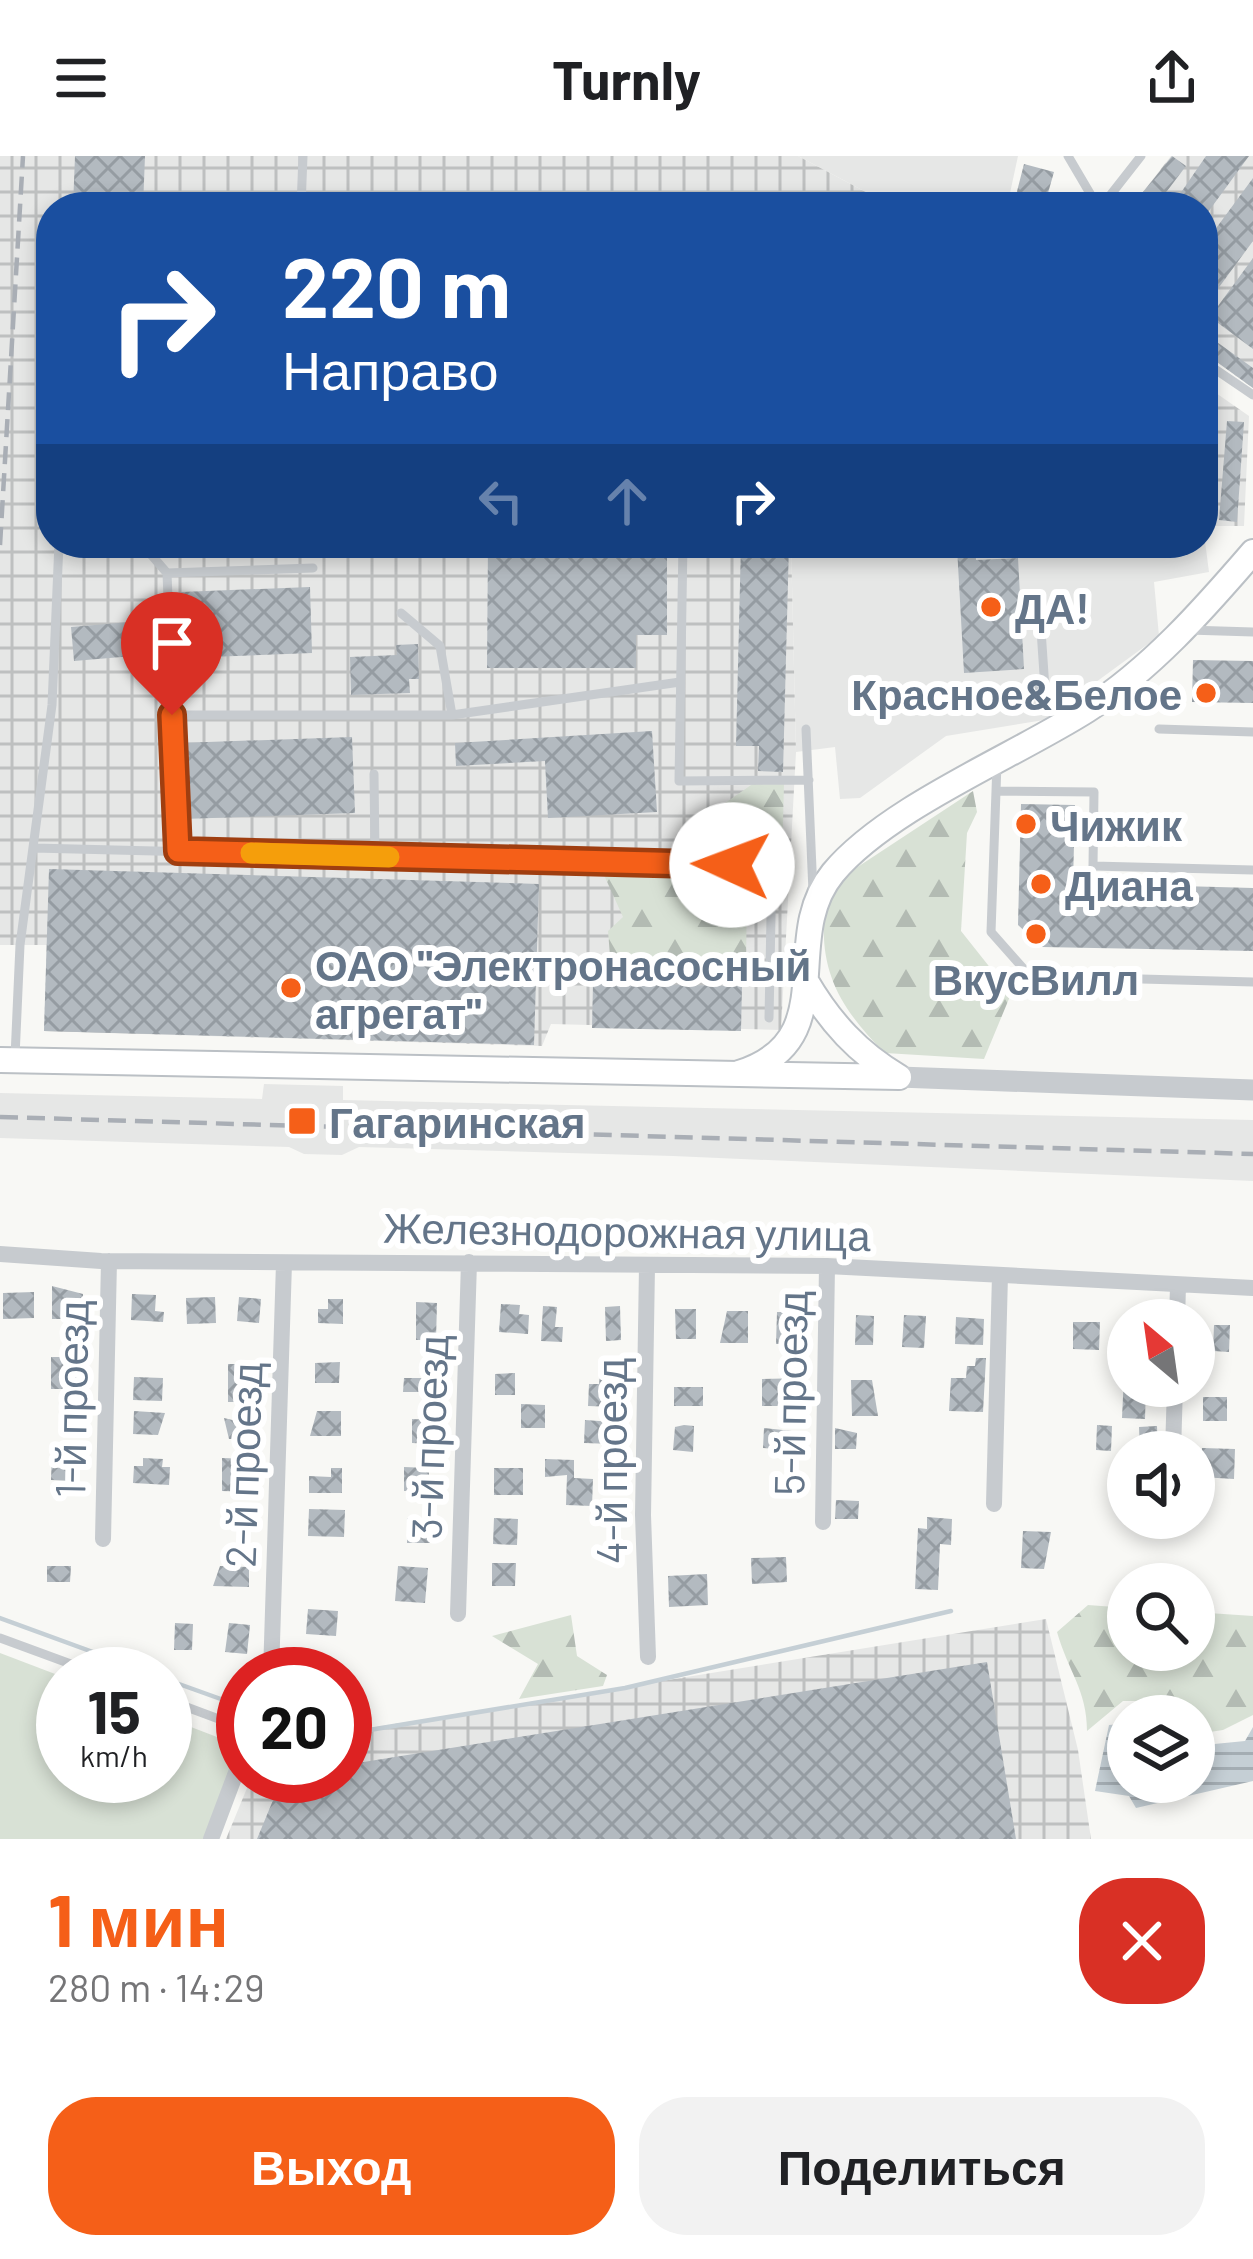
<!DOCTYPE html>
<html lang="ru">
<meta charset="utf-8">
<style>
:root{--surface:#fff;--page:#f2f2f2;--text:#202124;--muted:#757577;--accent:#f55f18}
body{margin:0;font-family:Barlow,sans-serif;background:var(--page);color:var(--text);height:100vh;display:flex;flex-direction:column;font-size:45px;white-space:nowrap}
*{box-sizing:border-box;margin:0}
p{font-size:39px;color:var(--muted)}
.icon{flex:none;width:66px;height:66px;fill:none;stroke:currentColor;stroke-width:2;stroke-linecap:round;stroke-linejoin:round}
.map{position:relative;height:1683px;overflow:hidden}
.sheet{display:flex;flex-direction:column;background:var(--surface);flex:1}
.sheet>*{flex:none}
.banner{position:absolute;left:36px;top:36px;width:1182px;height:366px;border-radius:48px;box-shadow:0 6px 18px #0003;background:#1a4fa0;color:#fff;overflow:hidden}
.needle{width:78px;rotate:331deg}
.buttons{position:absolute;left:1107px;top:1143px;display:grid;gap:24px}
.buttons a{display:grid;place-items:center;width:108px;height:108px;border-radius:50%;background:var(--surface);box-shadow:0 6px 18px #0003;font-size:60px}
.speed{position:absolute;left:36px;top:1491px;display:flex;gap:24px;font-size:60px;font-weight:700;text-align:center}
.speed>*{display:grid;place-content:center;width:156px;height:156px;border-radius:50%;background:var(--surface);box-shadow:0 6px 18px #0003;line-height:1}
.speed small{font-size:30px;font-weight:400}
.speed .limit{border:18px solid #d22;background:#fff;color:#111}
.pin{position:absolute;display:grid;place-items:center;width:102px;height:102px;color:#fff;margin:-123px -51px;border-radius:50% 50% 50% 0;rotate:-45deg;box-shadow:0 0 12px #0007}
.pin .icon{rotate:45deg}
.me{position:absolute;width:132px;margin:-66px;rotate:272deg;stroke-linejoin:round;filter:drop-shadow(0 0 9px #0008)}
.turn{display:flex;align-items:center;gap:42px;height:252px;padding:0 48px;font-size:54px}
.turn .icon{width:156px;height:156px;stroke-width:2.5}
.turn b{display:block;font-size:84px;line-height:102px}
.lanes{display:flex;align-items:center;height:114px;padding:0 48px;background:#0003;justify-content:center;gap:60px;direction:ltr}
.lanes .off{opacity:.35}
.round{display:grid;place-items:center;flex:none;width:126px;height:126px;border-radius:48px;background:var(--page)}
.overview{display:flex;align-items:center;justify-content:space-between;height:204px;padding:0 48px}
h1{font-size:72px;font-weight:700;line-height:90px;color:var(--accent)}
.button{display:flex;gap:24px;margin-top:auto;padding:24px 48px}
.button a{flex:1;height:138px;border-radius:48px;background:var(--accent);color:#fff;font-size:48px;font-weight:700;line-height:138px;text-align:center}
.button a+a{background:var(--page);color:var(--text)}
header{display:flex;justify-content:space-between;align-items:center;height:156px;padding:0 48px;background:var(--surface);font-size:54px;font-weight:700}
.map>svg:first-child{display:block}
.built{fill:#e6e7e6}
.industrial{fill:url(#industrial-grid)}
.forest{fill:url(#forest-firs)}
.green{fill:#d8e1d5}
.water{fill:url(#water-rules)}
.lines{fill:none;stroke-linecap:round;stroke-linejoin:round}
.stream{stroke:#c5cfd5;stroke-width:4.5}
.building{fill:url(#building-cross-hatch)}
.secondary-casing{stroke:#bbc0c5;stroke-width:28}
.service{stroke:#c7cbcf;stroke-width:9}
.minor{stroke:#c7cbcf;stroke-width:16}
.tertiary{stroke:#c7cbcf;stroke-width:21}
.secondary{stroke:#fff;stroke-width:24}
.rail{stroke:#a9aeb5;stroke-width:4.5;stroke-dasharray:18 9;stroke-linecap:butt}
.route-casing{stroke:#9f3e10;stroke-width:30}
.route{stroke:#f55f18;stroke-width:21}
.slow{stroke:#f59e0b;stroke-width:21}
.poi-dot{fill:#f55f18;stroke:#fff;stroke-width:4.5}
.labels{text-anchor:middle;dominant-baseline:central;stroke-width:12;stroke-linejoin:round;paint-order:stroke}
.poi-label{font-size:42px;font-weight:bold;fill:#647589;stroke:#fff;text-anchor:start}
.street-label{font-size:42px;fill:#647589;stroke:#fff}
</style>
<header><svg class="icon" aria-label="menu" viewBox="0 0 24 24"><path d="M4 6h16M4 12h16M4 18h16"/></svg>Turnly<svg class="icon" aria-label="share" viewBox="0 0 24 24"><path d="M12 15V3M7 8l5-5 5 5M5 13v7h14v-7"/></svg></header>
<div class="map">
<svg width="1253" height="1683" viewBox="0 0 1253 1683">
<defs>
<pattern id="industrial-grid" width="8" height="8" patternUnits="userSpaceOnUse" patternTransform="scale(3)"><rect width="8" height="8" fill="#e6e7e6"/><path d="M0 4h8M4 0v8" fill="none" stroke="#bec0c0"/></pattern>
<pattern id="forest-firs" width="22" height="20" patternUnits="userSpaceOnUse" patternTransform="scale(3)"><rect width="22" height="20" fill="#d8e1d5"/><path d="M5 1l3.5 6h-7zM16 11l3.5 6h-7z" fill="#b3bbb3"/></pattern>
<pattern id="water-rules" width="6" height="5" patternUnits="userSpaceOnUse" patternTransform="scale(3)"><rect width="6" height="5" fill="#c5cfd5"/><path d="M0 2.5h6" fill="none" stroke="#a4adb3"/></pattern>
<pattern id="building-cross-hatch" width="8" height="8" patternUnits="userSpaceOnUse" patternTransform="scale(3)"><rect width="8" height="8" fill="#b3bac0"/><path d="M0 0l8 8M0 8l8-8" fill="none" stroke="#959ca2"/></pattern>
</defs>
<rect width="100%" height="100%" fill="#f8f8f5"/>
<path class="built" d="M798 0H1018L1007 51H894Z
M1203 370 1209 416 1154 426 1159 480 1044 564 946 580 860 642 840 643 835 591 796 596 791 387H1203Z
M264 928 343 930V944L1253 964V1025L673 1000 359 991 342 999 304 998 289 991 0 982V937L262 943Z"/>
<path class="industrial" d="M0 0H798L894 51H51V387H791L796 596 781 874 551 868 542 890 44 875 47 789H0Z
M1171 0H1253V232L1203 196V51H1131Z
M1203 228 1249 260 1244 370H1203Z
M1046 1463 1078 1594 1091 1683H226L252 1620H345V1576Z"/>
<path class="forest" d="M754 627 784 628 782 704 696 696 699 665Z
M973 635 977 656 967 677 961 775 1011 838 984 903 885 897C837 850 815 808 827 740L853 714Z
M604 719 747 721 746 814 611 812 608 775 623 761Z
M1088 1449 1128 1452V1494H1194V1456L1253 1460V1559L1223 1574 1203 1577C1187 1539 1159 1545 1123 1545L1087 1575C1087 1534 1068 1515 1057 1476Z
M571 1459 577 1500 607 1519 603 1530 519 1543 538 1508 492 1480Z"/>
<path class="green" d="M0 1497 63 1521V1620H165V1561L243 1591 211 1683H0Z"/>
<path class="water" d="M1128 1568V1626H1194V1590L1245 1585 1253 1571V1625L1136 1652 1129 1640 1095 1635 1109 1569Z"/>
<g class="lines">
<path class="stream" d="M0 1462 153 1518
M165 1523 243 1551
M345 1578 625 1532 951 1455"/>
</g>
<path class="building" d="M75 0H145L143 51H73Z
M1172 0 1186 10 1155 51H1131Z
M1206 0H1249L1203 63V51H1171Z
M1024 8 1054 16 1044 51H1013Z
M1253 22V85L1203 153V90Z
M453 45 546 47V51H453Z
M1253 102V193L1210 161Z
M1203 176 1253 212V232L1203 196Z
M1227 265 1244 266 1237 366 1219 364Z
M488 387H667V479H636V512H487Z
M741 387H789L783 616 758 615 759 590H736Z
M975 390 976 404 1018 402 1024 513 964 517 957 391Z
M310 431 312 497 183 502 181 436Z
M142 465 145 499 74 505 71 471Z
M418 488 419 523H409L410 537 351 539 350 501 397 499 396 489Z
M1193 504 1253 505V547L1192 546Z
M652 575 657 656 548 662 545 605 456 610 455 587Z
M352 581 355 657 183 663 180 587Z
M1021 648 1075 649 1073 727 1253 732V795L1042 791 1018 769Z
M49 713 539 728 534 889 44 875Z
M593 827 742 830 741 875 592 872Z
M52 1130 83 1138V1163H52Z
M34 1136V1162L3 1163V1137Z
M132 1138 156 1139 155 1155 164 1156 163 1166 131 1164Z
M215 1141 216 1167 187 1168 186 1142Z
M239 1141 261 1143 259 1167 237 1165Z
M328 1143H343V1168L318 1167V1153H328Z
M416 1146 437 1147 436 1184H416Z
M501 1148 520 1149 519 1158 529 1159 528 1178 499 1176Z
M543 1150 557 1151 555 1171H563L562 1186 541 1185Z
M620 1150 621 1184 606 1185 605 1151Z
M675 1153H696V1183H676Z
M727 1155H748V1187H720Z
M777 1156H800L799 1188H776Z
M856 1159 874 1160 873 1189H855Z
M904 1159 926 1160 924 1192 902 1191Z
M956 1161 984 1163 983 1189 955 1188Z
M1073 1166H1100L1099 1194 1073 1193Z
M1214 1169H1230L1229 1196 1213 1195Z
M51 1201H77L76 1233H51Z
M976 1202H986L983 1256 949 1255 951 1222H966L967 1210H975Z
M340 1206 339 1227H315V1207Z
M228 1208H243V1216L255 1217V1237H246V1246H228Z
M515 1217V1239H495V1218Z
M600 1219 616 1220 614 1251 588 1250 589 1228H599Z
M1124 1219 1128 1230H1146L1145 1263 1122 1262Z
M134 1221 163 1222 162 1245 133 1244Z
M404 1222H431V1236H403Z
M804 1222V1237H793V1250H762V1223Z
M851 1224H872L878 1260H852Z
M674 1231H703V1250H674Z
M1203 1241H1227V1265H1203Z
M521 1248 545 1249V1272H521Z
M134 1255 165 1257 158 1279 133 1278Z
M317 1255H341V1280H310Z
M224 1262 253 1269 252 1283H229Z
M412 1263 432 1264 431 1288 412 1287Z
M585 1264 613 1266 612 1288 584 1287Z
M684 1269 694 1270 693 1296 673 1294 675 1271Z
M1097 1269 1112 1270 1111 1295 1096 1294Z
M1157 1270 1158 1296H1140L1139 1271Z
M764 1272 792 1275 791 1294 763 1292Z
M835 1272 857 1277 856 1293H835Z
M1202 1292 1235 1293 1234 1323 1201 1321Z
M52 1295H75L74 1325 51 1324Z
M143 1302 163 1303 162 1311H170L169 1329 133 1327 134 1310H143Z
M222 1302 252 1303 251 1336 222 1335Z
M545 1303 574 1304V1322L593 1323 592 1350 566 1349 567 1319 545 1321Z
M404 1311 429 1312V1335H404Z
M331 1312H342V1337H309V1320L331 1321Z
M494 1312H523V1339H494Z
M836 1344 859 1345 858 1363H835Z
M309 1353 345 1354 344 1381 308 1380Z
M927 1361 952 1363 951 1389 940 1388 938 1434 915 1433 918 1372 927 1373Z
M407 1362 431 1363 430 1387H407Z
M494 1362 518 1363 517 1389 493 1388Z
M1023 1375 1051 1376 1044 1413 1021 1412Z
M786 1401 787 1426 752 1428 751 1402Z
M492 1407H516L515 1430H492Z
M47 1410H71L70 1426H47Z
M220 1410 249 1411V1431L213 1430Z
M398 1410 428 1412 425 1447 395 1445Z
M707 1418 708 1449 669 1451 668 1420Z
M308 1453 338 1455 336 1480 306 1478Z
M175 1467 193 1468 192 1494H174Z
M229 1467 250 1469 247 1498 225 1496Z
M987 1506 1016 1683H257L283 1620H345V1609Z"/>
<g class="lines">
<g class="secondary-casing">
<path id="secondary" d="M0 904 899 921C858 897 830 866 806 825
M739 917C845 884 778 784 833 717 887 652 1013 601 1087 554 1151 513 1203 454 1253 396"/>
</g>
<path class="service" d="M1068 0 1098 51
M934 46 942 51
M301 51 303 0
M1101 51 1141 0
M1203 205 1253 239
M141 387 167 417 178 695
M683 387 679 625 809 624
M167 417 313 412
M401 457 440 490 452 559
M1040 459 1045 533 1064 562
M1188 474 1253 476
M961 539 1045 533
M172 559H452L680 526
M806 573 813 736
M1159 573 1253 576
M997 607 991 776 1030 820 1253 826
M374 618 375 700
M997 635 1094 636 1093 710 1253 714
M34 692 772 710 769 862
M15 901 20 789 52 549 59 387
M0 1482 98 1518
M165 1543 243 1572"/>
<path class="minor" d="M0 1098 101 1105 827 1110 1253 1132
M647 1110 643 1359 648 1501
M1177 1164 1178 1130
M1173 1296 1175 1230
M994 1348 1000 1119
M823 1366 827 1110
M103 1383 109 1105
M458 1458 469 1106
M271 1518 284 1107
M211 1683 243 1598"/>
<path class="tertiary" d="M899 921 1253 934"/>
<use href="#secondary" class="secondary"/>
<path class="rail" d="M0 389 23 0
M0 961 1253 998"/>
</g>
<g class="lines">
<g class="route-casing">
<path id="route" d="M172 559 178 695 732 709"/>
</g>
<use href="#route" class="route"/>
<path class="slow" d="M251 697 389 701"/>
</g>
<g class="poi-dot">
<circle cx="991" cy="451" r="12"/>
<circle cx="1206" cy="537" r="12"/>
<circle cx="1026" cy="668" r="12"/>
<circle cx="1041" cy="728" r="12"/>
<circle cx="1036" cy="778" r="12"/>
<circle cx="291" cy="832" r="12"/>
<rect x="287" y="950" width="30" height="30" rx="6"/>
</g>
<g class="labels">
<g class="poi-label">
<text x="1015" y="451">ДА!</text>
<text x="1182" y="537" text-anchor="end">Красное&amp;Белое</text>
<text x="1050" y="668">Чижик</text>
<text x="1065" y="728">Диана</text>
<text x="315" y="808">ОАО "Электронасосный<tspan x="315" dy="48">агрегат"</tspan></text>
<text x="1036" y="822" text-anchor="middle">ВкусВилл</text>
<text x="329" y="965">Гагаринская</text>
</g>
<g class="street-label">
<text transform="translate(627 1074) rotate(1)">Железнодорожная улица</text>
<text transform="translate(789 1237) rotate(-89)">5-й проезд</text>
<text transform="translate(70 1243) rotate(-89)">1-й проезд</text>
<text transform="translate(428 1281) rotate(-88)">3-й проезд</text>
<text transform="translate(610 1305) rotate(-90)">4-й проезд</text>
<text transform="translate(242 1309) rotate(-88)">2-й проезд</text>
</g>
</g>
</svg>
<div class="buttons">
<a><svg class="needle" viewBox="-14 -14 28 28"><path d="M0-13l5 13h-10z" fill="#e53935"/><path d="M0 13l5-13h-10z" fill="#757577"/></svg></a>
<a><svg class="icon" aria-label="sound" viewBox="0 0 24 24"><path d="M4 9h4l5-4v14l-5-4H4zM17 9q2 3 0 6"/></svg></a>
<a><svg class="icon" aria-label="search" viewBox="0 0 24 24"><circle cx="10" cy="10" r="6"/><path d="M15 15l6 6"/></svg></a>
<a><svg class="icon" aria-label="layers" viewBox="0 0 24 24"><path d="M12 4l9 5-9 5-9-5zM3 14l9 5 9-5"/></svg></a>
</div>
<div class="speed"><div>15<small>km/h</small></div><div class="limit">20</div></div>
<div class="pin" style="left:172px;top:559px;background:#d93025"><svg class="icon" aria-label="arrive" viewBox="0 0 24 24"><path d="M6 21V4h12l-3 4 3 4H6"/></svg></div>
<svg class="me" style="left:732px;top:709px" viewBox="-20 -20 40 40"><circle r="19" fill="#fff"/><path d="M0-13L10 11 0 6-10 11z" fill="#f55f18"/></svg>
<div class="banner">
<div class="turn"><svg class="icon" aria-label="right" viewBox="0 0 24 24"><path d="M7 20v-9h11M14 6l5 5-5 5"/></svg><div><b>220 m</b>Направо</div></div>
<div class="lanes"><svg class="icon off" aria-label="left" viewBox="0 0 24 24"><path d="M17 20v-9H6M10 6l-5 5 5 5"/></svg><svg class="icon off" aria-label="ahead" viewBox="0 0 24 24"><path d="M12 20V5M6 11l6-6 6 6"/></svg><svg class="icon" aria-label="right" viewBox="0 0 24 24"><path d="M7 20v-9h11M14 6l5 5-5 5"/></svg></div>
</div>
</div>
<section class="sheet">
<div class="overview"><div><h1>1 мин</h1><p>280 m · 14:29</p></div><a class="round" style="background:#d93025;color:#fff"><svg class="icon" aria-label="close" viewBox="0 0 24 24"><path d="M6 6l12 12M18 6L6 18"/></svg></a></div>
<div class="button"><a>Выход</a><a>Поделиться</a></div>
</section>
